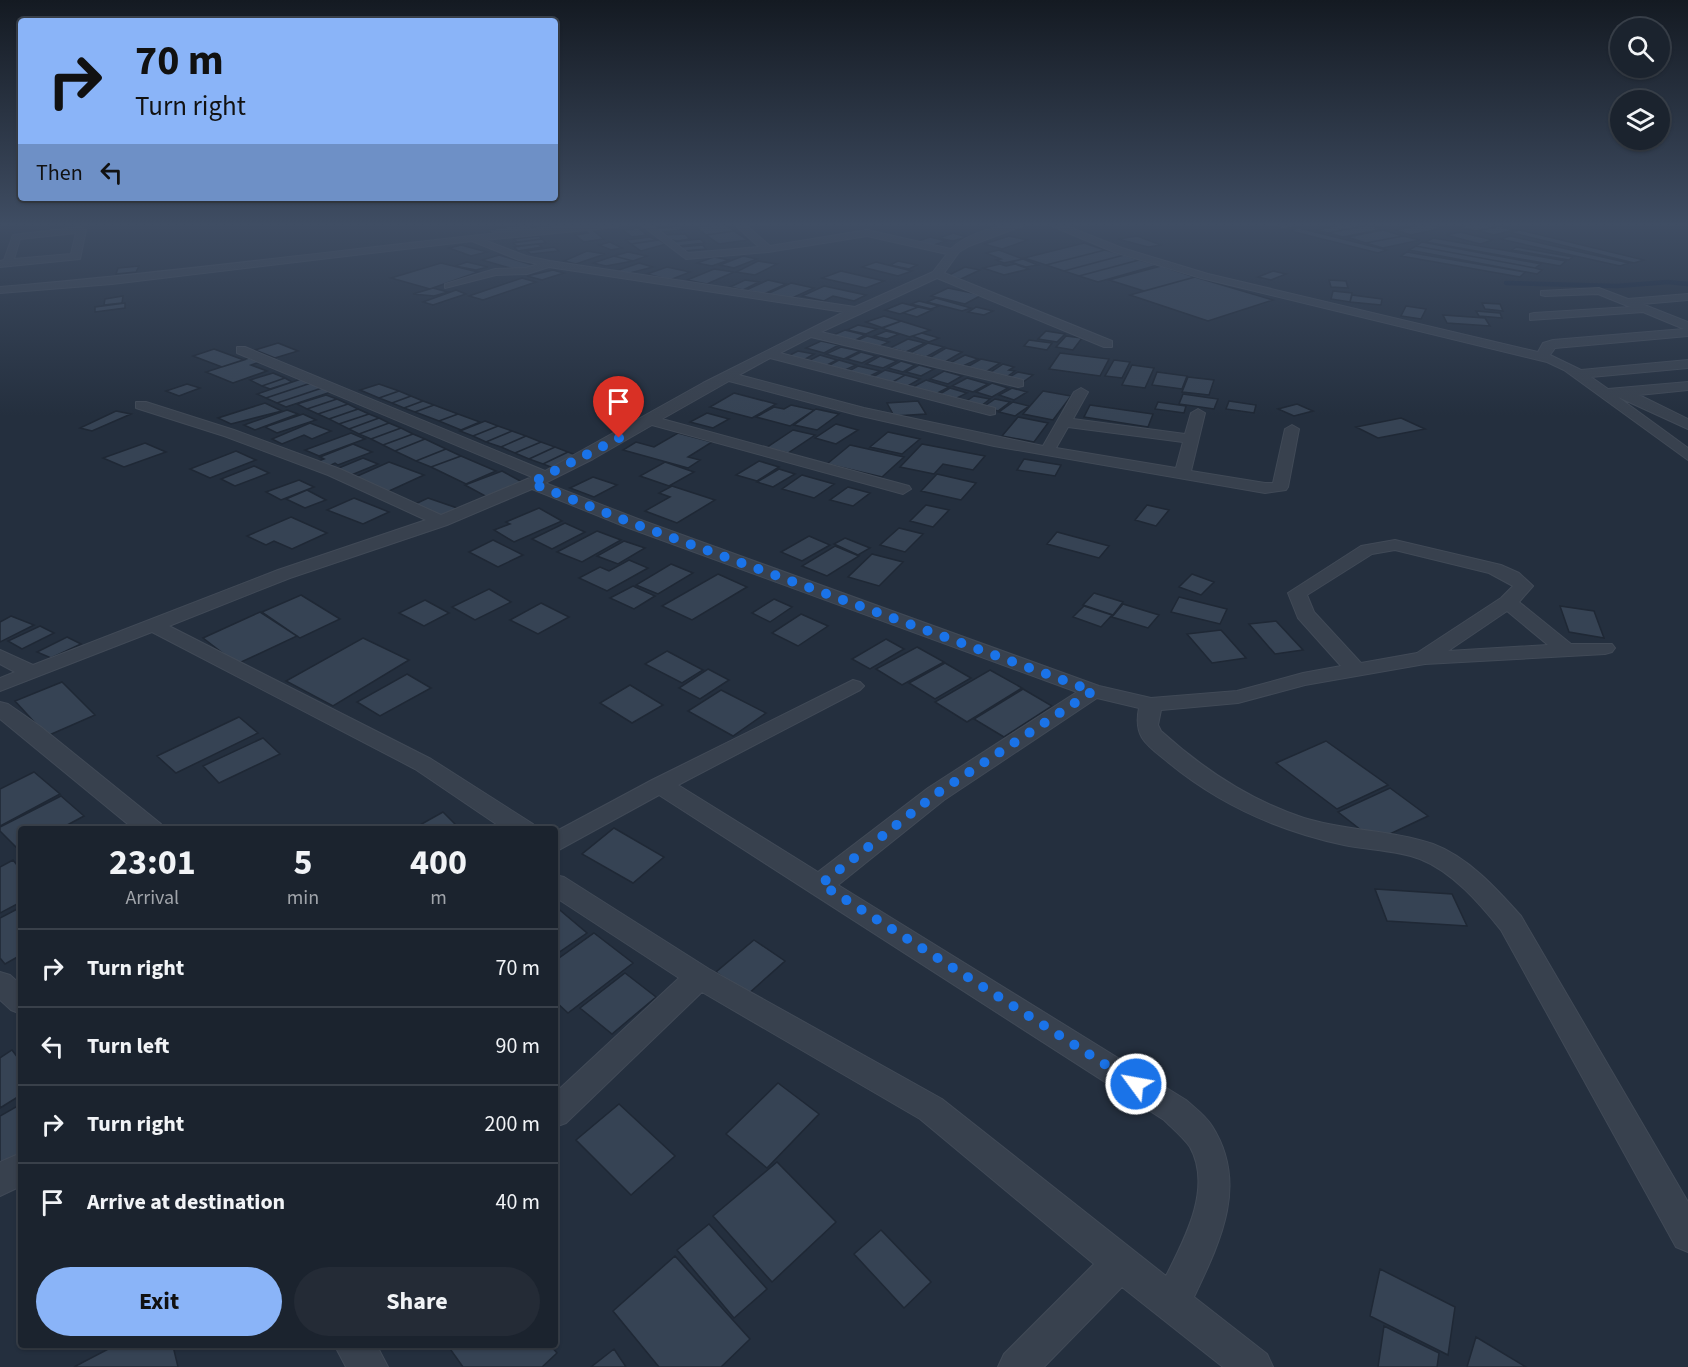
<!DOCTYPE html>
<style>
:root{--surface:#1b232e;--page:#242b36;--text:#f1f3f6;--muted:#a0a4aa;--line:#39404a;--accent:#8ab4f8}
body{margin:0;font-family:"Source Sans 3",sans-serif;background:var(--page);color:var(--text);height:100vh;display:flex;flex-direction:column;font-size:22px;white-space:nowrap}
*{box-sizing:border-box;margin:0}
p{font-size:20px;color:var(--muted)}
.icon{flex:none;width:33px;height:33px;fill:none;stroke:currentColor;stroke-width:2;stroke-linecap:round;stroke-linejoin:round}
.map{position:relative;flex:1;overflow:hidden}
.side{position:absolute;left:18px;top:826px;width:540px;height:522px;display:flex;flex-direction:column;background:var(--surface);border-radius:6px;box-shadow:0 2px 4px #0004,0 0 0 2px var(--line)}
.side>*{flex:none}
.banner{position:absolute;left:18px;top:18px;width:540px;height:183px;border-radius:6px;box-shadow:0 2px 4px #0004,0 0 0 2px var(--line);background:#8ab4f8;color:#111;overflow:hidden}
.tools{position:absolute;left:1610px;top:18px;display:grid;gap:12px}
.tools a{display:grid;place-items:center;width:60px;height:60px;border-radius:50%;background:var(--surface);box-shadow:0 2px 4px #0004,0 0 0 2px var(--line);font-size:30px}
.pin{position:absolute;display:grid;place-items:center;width:51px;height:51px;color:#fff;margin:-62px -26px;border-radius:50% 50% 50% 0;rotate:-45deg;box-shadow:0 0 6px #0007}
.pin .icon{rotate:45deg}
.me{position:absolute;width:66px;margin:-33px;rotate:302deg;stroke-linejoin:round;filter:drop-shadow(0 0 4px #0008)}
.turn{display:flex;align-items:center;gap:21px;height:126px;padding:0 18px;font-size:27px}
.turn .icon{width:78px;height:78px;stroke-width:2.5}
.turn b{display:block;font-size:42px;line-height:51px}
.then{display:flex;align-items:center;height:57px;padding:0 18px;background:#0003;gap:12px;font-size:22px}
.eta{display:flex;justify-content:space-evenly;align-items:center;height:102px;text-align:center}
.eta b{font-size:36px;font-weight:700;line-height:42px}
.cta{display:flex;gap:12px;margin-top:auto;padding:12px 18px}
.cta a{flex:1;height:69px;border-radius:36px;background:var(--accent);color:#111;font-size:24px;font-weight:700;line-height:69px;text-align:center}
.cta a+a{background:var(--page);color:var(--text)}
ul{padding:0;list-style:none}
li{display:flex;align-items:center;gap:18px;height:78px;padding:0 18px;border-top:2px solid var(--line)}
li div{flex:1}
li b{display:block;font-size:22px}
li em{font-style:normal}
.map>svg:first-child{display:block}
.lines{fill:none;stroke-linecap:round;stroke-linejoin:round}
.stream{stroke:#17263c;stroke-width:4.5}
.building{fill:#364354;stroke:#1f2835;stroke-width:1.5}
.minor-casing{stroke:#414a57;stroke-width:2}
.minor{fill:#38414e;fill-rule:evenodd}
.route{stroke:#1a73e8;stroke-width:10;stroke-dasharray:0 18}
</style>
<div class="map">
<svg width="1688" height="1367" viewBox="0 0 1688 1367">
<rect width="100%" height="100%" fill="#242f3e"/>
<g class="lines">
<path class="stream" d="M1506 283 1617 286 1668 282 1688 284"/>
</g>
<path class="building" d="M527 224 533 228 545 229 493 234 487 230Z
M724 224 734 231 706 235 696 227Z
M1277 224H1315L1282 229 1271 225Z
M1344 224 1368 225 1328 233 1316 230Z
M1425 224 1443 228 1411 235 1395 230Z
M1471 224H1490L1499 226 1476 231 1458 227Z
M1368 225 1383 229 1343 237 1328 233Z
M681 226 684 230 659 232 657 228Z
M1499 226 1514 230 1494 235 1479 231Z
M638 228 647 235 632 237 623 230Z
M1299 228 1387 250 1378 253 1290 231Z
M591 229 604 239 584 242 575 235 588 233 584 230Z
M1383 230 1403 236 1366 243 1347 237Z
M1520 230 1644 260 1634 263 1509 232Z
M734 231 748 240 719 244 706 235Z
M1460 232 1493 240 1480 244 1446 235Z
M953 233 967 237 953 241 939 238Z
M685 234 690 239 677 241 668 239 664 235Z
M539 236 542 239 517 242 514 239Z
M1009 236 1028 240 1002 249 984 244Z
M1137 236 1161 245 1148 247 1118 239Z
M1403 236 1420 240 1383 248 1366 243Z
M1510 236 1629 263 1620 266 1500 239Z
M650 237 656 240 631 244 626 240Z
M930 237 946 241 931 246 915 242Z
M1433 238 1566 261 1560 266 1426 242Z
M542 239 546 243 517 246 513 243Z
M700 239 705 243 678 246 673 242Z
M659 240 666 244 641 251 631 244Z
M610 242 622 248 611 250 599 245Z
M1422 242 1541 264 1535 268 1416 246Z
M1084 243 1105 250 1046 265 1024 258Z
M538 244 542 247 518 251 514 247Z
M461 245 487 252 471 256 449 248Z
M703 245 706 249 682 251 679 247Z
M1416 246 1535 268 1542 270 1537 274 1409 250Z
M554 247 559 251 531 254 527 251Z
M1516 247 1573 257 1569 260 1512 250Z
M999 250 1023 259 1004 263 996 260 1001 259 986 253Z
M1105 250 1124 255 1064 271 1046 265Z
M587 251 605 254 576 264 564 261Z
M628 252 647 256 633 261 614 256Z
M1407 252 1525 272 1520 277 1401 256Z
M499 255 536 266 520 271 482 260Z
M1124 255 1139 260 1079 276 1064 271Z
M614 256 633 261 606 266 593 263Z
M743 256 757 259 734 268 720 265Z
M714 257 729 260 712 266 697 263Z
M1023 259 1038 265 1026 267 1011 262Z
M1139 260 1158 265 1098 282 1079 276Z
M758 261 777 264 755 275 736 272Z
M898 261 917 265 909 269 890 265Z
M467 262 488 267 476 270 455 266Z
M876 262 912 271 898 276 862 267Z
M441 263 478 272 430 289 391 278Z
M639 263 653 267 626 274 616 271Z
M1000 264 1006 266 1015 264 1029 269 1004 275 983 268Z
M139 266 136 272 116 274 118 268Z
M1161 266 1195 277 1144 291 1109 280Z
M667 267 690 272 670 280 647 274Z
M965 267 980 270 961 279 947 276Z
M714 269 734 272 707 284 687 280Z
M553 270 564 273 542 280 527 276Z
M841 271 884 281 866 288 822 278Z
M1273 271 1286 274 1271 280 1258 277Z
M1195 277 1273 300 1208 321 1130 295Z
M522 278 536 282 483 300 469 296Z
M745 280 759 282 743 290 730 287Z
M768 280 786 284 764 294 746 290Z
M1329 280 1346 281 1348 288 1331 287Z
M791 283 814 288 790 299 767 294Z
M824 286 866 295 854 301 833 296 824 301 802 296Z
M433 288 448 292 434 296 413 294Z
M948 288 982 295 965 304 931 296Z
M456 290 466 294 433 305 423 302Z
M1333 291 1352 293 1350 302 1331 299Z
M1352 295 1382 299 1381 305 1350 302Z
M123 296 122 303 104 305 105 299Z
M936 298 971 308 962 311 927 302Z
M919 301 939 306 931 309 911 304Z
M125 303V308L95 312V307Z
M902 303 918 307 900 314 885 310Z
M1482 303 1500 304 1503 311 1485 309Z
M1406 306 1426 309 1421 319 1401 316Z
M918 307 932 310 917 317 903 313Z
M976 307 993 311 984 315 968 312Z
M1476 311 1500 313 1502 318 1479 316Z
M1443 315 1485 318 1490 326 1447 323Z
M884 316 901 321 883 328 866 322Z
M901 321 930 330 910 337 881 328Z
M858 325 877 329 866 334 847 330Z
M845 330 865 335 852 342 831 336Z
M886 331 899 334 887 339 874 336Z
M1046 331 1065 334 1057 342 1038 339Z
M922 333 939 338 929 342 912 336Z
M867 336 889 342 878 347 856 341Z
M1066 336 1082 338 1073 350 1056 347Z
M908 339 925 343 906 352 890 348Z
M1029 340 1052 343 1047 350 1024 346Z
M821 341 839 345 824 353 806 348Z
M278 343 298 351 275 358 255 350Z
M928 343 944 347 926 357 910 353Z
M841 347 860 351 844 359 826 354Z
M946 348 962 352 945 362 929 358Z
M214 349 244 360 222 367 193 356Z
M798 351 814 354 802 361 786 357Z
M861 352 876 356 862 363 847 359Z
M1060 353 1109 359 1100 376 1049 369Z
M820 355 837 360 823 367 806 362Z
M965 355 978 359 963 366 950 363Z
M880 356 897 361 883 368 866 364Z
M249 358 260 362 251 365 267 371 233 383 206 372Z
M981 359 1000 363 986 372 967 367Z
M839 360 856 365 843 371 826 367Z
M1114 360 1130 362 1122 378 1105 376Z
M901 361 915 365 903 372 888 368Z
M1003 364 1014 367 1009 370 1015 371 1005 378 988 374Z
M919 365 934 369 921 376 906 372Z
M1132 365 1154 368 1145 388 1122 385Z
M858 366 880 371 868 377 847 372Z
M885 370 905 375 891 383 871 378Z
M944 371 962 376 948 384 930 379Z
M1018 372 1033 375 1023 382 1008 378Z
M1157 372 1187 376 1182 389 1152 385Z
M273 373 285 378 262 386 250 380Z
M905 375 920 379 906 387 891 383Z
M1188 377 1214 380 1209 395 1182 392Z
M285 378 292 382 270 389 262 386Z
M967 378 988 384 973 392 952 386Z
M301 379 311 383 266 398 257 394Z
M926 380 949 387 934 395 911 388Z
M311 383 322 388 277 403 266 398Z
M992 383 1008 388 992 397 976 392Z
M187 384 200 388 179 396 166 391Z
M379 384 399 391 379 398 360 390Z
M322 388 331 392 286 407 277 403Z
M950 388 967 393 955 399 938 395Z
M1012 388 1027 392 1014 400 999 395Z
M399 391 411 396 392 403 379 398Z
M1043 391 1071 396 1053 420 1023 414Z
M734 393 776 404 752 418 710 407Z
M1183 394 1218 399 1214 409 1179 404Z
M326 395 337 399 307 409 297 404Z
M411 396 423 401 404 408 392 403Z
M974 396 990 399 981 406 965 402Z
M337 399 348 404 318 414 307 409Z
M995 399 1010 402 998 411 983 407Z
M423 401 434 405 415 412 404 408Z
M918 401 926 414 894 416 887 403Z
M1229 401 1256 405 1254 413 1226 409Z
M1013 402 1029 406 1015 416 999 412Z
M1158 402 1186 406 1184 413 1155 409Z
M265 403 282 411 231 424 218 418Z
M348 404 358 409 329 419 318 414Z
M1297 404 1313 411 1294 416 1278 409Z
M434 405 458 414 439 421 415 412Z
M791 405 814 410 790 426 756 417 774 407 784 409Z
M1090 405 1153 414 1148 427 1084 417Z
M358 409 369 414 339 424 329 419Z
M816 409 839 414 817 430 794 425Z
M287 410 298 414 255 430 244 425Z
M116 411 131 414 92 431 80 428Z
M707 413 729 419 713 428 690 422Z
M303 414 316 420 277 433 265 427Z
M369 414 379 418 349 429 339 424Z
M458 414 480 422 461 430 439 421Z
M1018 417 1048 423 1034 442 1002 436Z
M379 418 389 423 359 434 349 429Z
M1401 418 1425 429 1378 438 1356 427Z
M485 421 498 426 473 436 460 431Z
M310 423 331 431 312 439 304 435 282 444 272 439Z
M389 423 401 428 371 439 359 434Z
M836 424 858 430 836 444 815 438Z
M498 426 512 431 486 442 473 436Z
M401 428 413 434 383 445 371 439Z
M793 430 815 435 788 453 766 448Z
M512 431 526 436 501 447 486 442Z
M888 432 920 439 902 454 870 447Z
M351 433 365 439 319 456 305 450Z
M678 433 712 442 688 457 700 460 688 468 623 450 636 442 654 447Z
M413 434 425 439 395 451 383 445Z
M526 436 541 442 515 453 501 447Z
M425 439 446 449 416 461 395 451Z
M541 442 555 447 529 459 515 453Z
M145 443 166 452 124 467 103 458Z
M353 444 372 452 338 465 335 463 327 467 316 462 324 459 320 457Z
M922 444 985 456 973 470 943 464 934 474 900 467Z
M850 445 904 457 882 477 827 464Z
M555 447 568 452 543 464 529 459Z
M446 449 461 456 431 467 416 461Z
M236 451 256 460 210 478 190 469Z
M568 452 581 457 556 469 543 464Z
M461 456 496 471 466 484 431 467Z
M363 458 378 464 349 476 334 470Z
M1024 459 1061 465 1055 476 1017 470Z
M759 461 779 467 757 481 736 475Z
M389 462 424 475 387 492 353 478Z
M665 462 694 472 669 486 640 476Z
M254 466 269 473 235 486 221 479Z
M779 469 795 474 773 487 757 482Z
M502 471 524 483 487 497 465 485Z
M937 474 976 483 961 500 921 491Z
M802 475 834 484 814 498 782 489Z
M593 477 617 485 594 497 570 488Z
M299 480 314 487 281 500 266 492Z
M672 486 715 500 677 523 645 511 670 497 659 493Z
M848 487 870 493 853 506 830 500Z
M307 490 326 500 305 508 286 499Z
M354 498 389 512 363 524 327 510Z
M428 498 460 509 445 517 413 505Z
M926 505 949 510 933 527 910 521Z
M1147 505 1169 510 1156 526 1135 520Z
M539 508 562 521 514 542 494 530 510 524 506 522Z
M291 517 327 533 292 549 274 541 266 545 247 536Z
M565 523 585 532 552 549 532 539Z
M899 528 923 534 905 552 880 545Z
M597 531 621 540 582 562 557 552Z
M1057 532 1109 546 1099 558 1047 544Z
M809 536 830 545 802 561 781 552Z
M845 538 870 548 858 555 834 544Z
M493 540 523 555 498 567 469 552Z
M624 541 645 548 618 564 597 556Z
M835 546 859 556 827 576 802 566Z
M872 554 903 562 879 586 848 577Z
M629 560 648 568 607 591 579 578 600 567 609 571Z
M671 564 693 573 658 594 636 585Z
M718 574 747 587 692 620 662 606Z
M1192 574 1214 582 1201 595 1179 587Z
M633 586 655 596 634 609 610 598Z
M489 589 511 602 475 620 452 607Z
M1094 593 1123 602 1113 615 1083 605Z
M301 595 340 619 300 638 262 612Z
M1179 597 1227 609 1220 624 1171 612Z
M774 599 792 607 770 622 752 613Z
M425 600 449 613 424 626 399 613Z
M541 603 569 617 538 634 510 620Z
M1123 604 1159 615 1148 628 1112 617Z
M1084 606 1112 615 1101 627 1073 617Z
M1560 606 1594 611 1604 638 1569 632Z
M260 612 297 636 237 664 203 638Z
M801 614 828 626 798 646 772 633Z
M11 616 34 625 0 642V622Z
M1276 621 1303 650 1275 654 1249 624Z
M40 626 54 633 22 649 8 641Z
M1221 630 1246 658 1212 663 1187 634Z
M67 637 81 644 51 658 37 652Z
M363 638 409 660 333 706 286 681Z
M886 639 904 649 870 669 852 659Z
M917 647 944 662 902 685 876 669Z
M667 651 703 670 682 683 645 664Z
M945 663 971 678 935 699 909 683Z
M708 669 729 680 700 699 679 688Z
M990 670 1022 688 967 722 935 702Z
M407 674 431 688 380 716 357 702Z
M62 682 95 715 47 736 15 701Z
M630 685 663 705 632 723 600 703Z
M1023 689 1052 706 1004 737 974 719Z
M721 690 766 713 733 736 688 711Z
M239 717 258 733 176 773 157 756Z
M263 738 280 754 219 783 203 766Z
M1326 741 1388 785 1337 809 1276 763Z
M34 772 60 794 0 826V789Z
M1390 788 1428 816 1375 841 1338 812Z
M61 796 84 816 58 830H21L19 850 0 831V827Z
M443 812 456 825 448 830H411Z
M614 828 664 857 633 883 582 854Z
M13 860 21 870V902L0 913V867Z
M1375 889 1452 894 1467 926 1387 921Z
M555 906 587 933 555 955Z
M21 907V955L5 964 0 958V918Z
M594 933 633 963 568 1013 555 1001V961Z
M754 940 785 961 747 995 716 972Z
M625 973 656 997 612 1034 580 1008Z
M12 1050 21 1062V1095L0 1108V1058Z
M778 1083 819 1114 767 1168 726 1134Z
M21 1104V1152L0 1166V1116Z
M619 1104 675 1156 631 1195 576 1140Z
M777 1162 836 1222 772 1282 713 1216Z
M709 1224 767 1289 734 1318 677 1250Z
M881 1230 931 1282 904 1308 854 1254Z
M675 1256 750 1339 721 1367H659L613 1311Z
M1380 1269 1455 1307 1448 1355 1370 1316Z
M1384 1326 1439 1353 1437 1367H1378Z
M1476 1337 1526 1367H1467Z
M114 1346H173L178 1367H74Z
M448 1346H551L557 1353 542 1367H463Z
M614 1349 626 1367H591Z"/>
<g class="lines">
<g class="minor-casing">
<path id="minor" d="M585 224H622L617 227 484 240 526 256 550 261 855 307 933 272 947 254 867 236 768 252 686 259 640 224H651L688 253 759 247 734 224H745L770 246 867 230 951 249C968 232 1003 224 1027 224L969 246 959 252 944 273 1112 341V347H1104L937 278 821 332 1023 380V386L1018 387 811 337 780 353 995 408V414L990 415 770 358 739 375 864 408 1043 446 1074 392 1081 388 1088 392 1073 419 1185 434 1191 413 1198 409 1205 413 1191 471 1265 483H1273L1285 429 1292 425 1299 429 1288 487 1286 490 1265 493 994 446 857 415 729 381 662 419 909 486 911 489 903 494 652 425 593 459 545 483 638 519 1099 686 1151 698 1237 691 1303 673 1341 666 1298 618 1288 593 1361 546 1395 540 1501 565 1519 573 1533 586 1519 602 1571 644H1612L1615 648 1612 652 1605 654 1425 664 1305 685 1238 703 1161 710 1158 725 1161 731C1203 769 1249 800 1304 818 1346 831 1392 830 1433 844 1468 857 1497 889 1521 916L1688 1202V1252L1676 1247 1501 930C1480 904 1453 872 1420 859 1397 850 1368 850 1344 845 1279 831 1220 805 1169 763 1147 745 1133 738 1139 708L1097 698 944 800 838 885 1186 1100C1195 1108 1206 1116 1212 1126 1249 1184 1220 1242 1194 1297L1267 1354 1273 1367H1223L1122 1287 1044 1367H998L1004 1354 1094 1264 920 1119 702 992 566 1123 555 1127V1093L679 978 555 897V875L564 877 709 969 942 1099 1166 1276C1184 1240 1213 1188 1190 1147 1183 1137 1172 1128 1164 1120L659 795 555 852V832L652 780 853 680 860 682 864 686 860 690 678 785 818 872 928 788 1077 692 626 527 532 489 447 525 290 578 169 626 431 759 533 824 536 830H505L415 769 152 632 0 691V678L15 672 0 664V650L33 665 278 570 426 520 328 475 224 436 136 408V402H146L234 430 340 469 441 515 532 477 237 353V347H245L545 471 703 383 844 312 549 267 527 274 496 275 445 288V284L495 269 526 268 538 264 519 260 472 241 112 284 0 293V287C196 271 390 243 585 224ZM1068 427 1183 442 1176 468 1056 448ZM1395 550 1489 573 1513 586 1501 598 1417 653 1361 663 1314 612 1307 595 1372 554ZM1507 611 1548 645 1448 651Z
M1047 224H1061L1122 248 1208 274 1538 352 1543 343 1553 340 1684 329 1643 312 1530 320V314L1534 313 1630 307 1598 294 1545 296 1541 295V291L1599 288 1628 299 1688 294V300L1642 304 1688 322V336L1555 348 1550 355 1581 370 1688 360V368L1591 377 1608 389 1688 382V390L1639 395 1688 419V429L1618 397 1688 448V460L1564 370 1547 362 1201 278 1114 252Z
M81 227 86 230 80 259 0 267V261L4 260 13 235ZM76 233 71 254 14 259 20 239Z
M0 702 8 704 41 727 161 824 164 830H135L0 719Z
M0 972 10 975 21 985V1014L11 1010 0 1000Z
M21 1153V1186L0 1196V1162Z
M335 1346H377L388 1367H346Z"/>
</g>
<use href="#minor" class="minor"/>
</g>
<linearGradient id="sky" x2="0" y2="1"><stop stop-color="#141a22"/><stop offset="0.54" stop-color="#3f4d63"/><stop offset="1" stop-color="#3f4d63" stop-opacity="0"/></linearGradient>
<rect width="1688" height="416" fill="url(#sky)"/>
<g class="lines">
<path class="route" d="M619 438 531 483 632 523 1093 691 936 794 821 884 1136 1084"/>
</g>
</svg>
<div class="tools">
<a><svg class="icon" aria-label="search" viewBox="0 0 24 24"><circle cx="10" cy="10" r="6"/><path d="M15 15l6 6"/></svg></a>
<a><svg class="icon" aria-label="layers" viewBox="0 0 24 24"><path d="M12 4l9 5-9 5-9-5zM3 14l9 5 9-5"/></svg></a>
</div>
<div class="pin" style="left:619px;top:438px;background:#d93025"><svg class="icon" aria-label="arrive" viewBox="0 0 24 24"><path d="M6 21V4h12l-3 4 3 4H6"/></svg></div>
<svg class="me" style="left:1136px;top:1084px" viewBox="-20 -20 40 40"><circle r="17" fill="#1a73e8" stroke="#fff" stroke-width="3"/><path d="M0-11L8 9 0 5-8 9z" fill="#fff"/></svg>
<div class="banner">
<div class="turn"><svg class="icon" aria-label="right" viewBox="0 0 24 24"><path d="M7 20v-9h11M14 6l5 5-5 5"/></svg><div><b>70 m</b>Turn right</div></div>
<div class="then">Then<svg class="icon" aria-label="left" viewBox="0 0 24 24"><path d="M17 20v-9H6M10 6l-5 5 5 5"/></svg></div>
</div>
<section class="side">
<div class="eta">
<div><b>23:01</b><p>Arrival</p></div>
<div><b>5</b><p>min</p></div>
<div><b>400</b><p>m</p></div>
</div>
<ul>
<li><svg class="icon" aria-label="right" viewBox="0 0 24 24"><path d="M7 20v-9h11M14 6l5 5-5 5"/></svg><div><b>Turn right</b></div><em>70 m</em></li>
<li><svg class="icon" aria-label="left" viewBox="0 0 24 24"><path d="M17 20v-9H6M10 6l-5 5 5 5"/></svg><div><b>Turn left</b></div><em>90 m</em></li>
<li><svg class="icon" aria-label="right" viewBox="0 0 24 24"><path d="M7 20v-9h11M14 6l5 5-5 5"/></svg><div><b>Turn right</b></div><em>200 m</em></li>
<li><svg class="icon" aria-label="arrive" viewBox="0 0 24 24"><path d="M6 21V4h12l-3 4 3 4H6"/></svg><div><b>Arrive at destination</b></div><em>40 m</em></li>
</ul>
<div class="cta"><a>Exit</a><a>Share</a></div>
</section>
</div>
